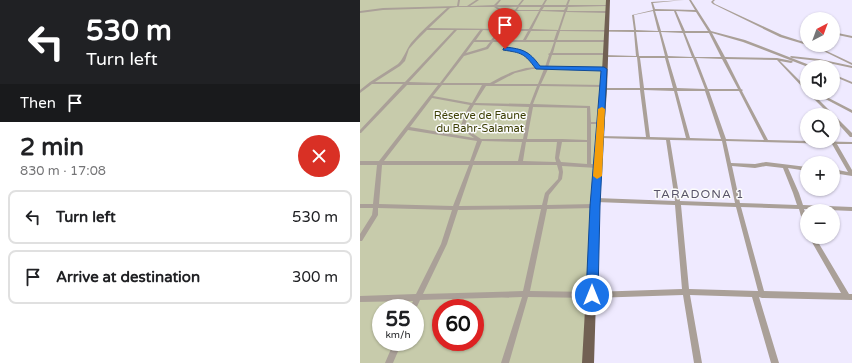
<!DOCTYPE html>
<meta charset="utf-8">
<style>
:root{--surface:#fff;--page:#f6f6f6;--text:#202124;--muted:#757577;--line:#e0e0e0}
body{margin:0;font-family:"Varela Round",sans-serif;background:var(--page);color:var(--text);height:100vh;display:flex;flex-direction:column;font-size:15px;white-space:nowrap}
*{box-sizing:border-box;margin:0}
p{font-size:13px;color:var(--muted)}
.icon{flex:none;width:22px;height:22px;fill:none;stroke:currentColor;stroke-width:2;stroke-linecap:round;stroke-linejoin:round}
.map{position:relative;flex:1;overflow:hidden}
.details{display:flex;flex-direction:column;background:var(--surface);width:360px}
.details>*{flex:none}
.hud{background:#202124;color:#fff;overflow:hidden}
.needle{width:26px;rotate:41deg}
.fabs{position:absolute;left:440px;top:12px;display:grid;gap:8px}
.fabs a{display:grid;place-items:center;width:40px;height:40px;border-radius:50%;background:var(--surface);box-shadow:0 1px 3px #0004;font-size:20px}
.speed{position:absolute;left:12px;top:299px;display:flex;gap:8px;font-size:20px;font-weight:700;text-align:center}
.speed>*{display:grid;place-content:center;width:52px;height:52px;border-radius:50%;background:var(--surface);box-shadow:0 1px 3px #0004;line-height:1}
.speed small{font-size:10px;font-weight:400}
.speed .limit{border:6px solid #d22;background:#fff;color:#111}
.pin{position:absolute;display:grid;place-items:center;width:34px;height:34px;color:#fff;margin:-41px -17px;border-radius:50% 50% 50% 0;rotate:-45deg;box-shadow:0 0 4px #0007}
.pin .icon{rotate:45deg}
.me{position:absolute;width:44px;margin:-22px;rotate:0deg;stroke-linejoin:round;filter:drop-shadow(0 0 3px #0008)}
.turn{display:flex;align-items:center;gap:14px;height:84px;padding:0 20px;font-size:18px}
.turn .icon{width:52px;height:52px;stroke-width:2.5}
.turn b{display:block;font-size:28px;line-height:34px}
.then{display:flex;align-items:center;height:38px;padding:0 20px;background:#0003;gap:8px;font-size:15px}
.round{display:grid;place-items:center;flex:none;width:42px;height:42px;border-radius:21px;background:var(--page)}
.headline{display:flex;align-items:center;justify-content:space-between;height:68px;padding:0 20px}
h1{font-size:24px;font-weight:800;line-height:30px}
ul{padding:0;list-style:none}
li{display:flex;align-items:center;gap:12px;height:54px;margin:0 8px 6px;padding:0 12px;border:2px solid var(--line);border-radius:8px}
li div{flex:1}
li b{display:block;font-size:15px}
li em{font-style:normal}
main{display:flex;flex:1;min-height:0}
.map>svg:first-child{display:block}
.green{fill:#c7cbab;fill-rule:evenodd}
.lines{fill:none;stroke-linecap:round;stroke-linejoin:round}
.street{fill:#aaa098;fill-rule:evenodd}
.primary{fill:#716053;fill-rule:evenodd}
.route{fill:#1a73e8;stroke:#114b97}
.slow{fill:#f59e0b}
.labels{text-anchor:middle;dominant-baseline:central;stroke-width:3;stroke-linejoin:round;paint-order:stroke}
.park-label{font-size:11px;fill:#3d3f05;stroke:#fbfbfb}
.neighbourhood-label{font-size:12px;letter-spacing:1px;fill:#595469;stroke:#fbfbfb}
</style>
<main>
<section class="details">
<div class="hud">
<div class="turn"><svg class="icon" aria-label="left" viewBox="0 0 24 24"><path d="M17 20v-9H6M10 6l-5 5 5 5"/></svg><div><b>530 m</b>Turn left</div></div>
<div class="then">Then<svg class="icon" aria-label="arrive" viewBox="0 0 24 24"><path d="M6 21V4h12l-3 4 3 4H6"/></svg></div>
</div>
<div class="headline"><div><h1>2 min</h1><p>830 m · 17:08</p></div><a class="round" style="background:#d93025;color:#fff"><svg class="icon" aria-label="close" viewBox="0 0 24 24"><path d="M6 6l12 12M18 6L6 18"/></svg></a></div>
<ul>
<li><svg class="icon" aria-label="left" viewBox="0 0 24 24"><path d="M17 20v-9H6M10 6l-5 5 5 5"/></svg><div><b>Turn left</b></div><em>530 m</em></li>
<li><svg class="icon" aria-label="arrive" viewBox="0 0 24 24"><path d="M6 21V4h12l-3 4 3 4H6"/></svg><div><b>Arrive at destination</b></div><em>300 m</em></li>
</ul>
</section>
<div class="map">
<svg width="492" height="363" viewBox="0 0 492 363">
<rect width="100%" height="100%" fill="#efeaff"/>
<path class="green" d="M0 0H248L228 363H0ZM21 308H55V342H21ZM81 308H115V342H81Z"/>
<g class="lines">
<path class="street" d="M98 0H100L99 6H107L116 0H119L110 6 134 5 139 0H141L137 5H158L162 0H164L160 5H182L185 0H187L184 5H206L208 0H210L208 5H247L248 6 208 7 207 11H247L248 12 247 13 206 12 200 30H274L272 15 293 10 291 2 324 0 293 3 295 9 335 10 329 0H331L351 31 385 40 452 66 453 67H448L383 42 352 33 365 57 417 58 432 61 433 62 431 63 420 61 447 88V91H446L417 60 366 59 381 89 383 90 382 91 408 140 492 142V144H477L492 170V176L473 173V169L488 172 472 144 366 141 371 163 395 164 406 162 447 167V171L428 168 439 193 443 205 492 207V211L444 209 447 218V229H445L444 227 439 209 381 207 404 291 481 293 449 237H455L489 294H492V300L404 298H402L399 297 419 363H411L392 297 330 295 342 363H334L323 295 232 298 168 297 149 363H141L162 297 60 300 55 311V308H50L53 301 0 302V296L56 294 81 244 92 210 18 208V215L2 241H0V234L12 215 13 208H0V204H13L17 165H0V161H19L78 85H47L1 133H0V130L43 84H12L0 93V90L10 82 38 64C44 58 46 50 51 43 62 30 75 19 87 8L23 10 0 13V11L23 8 97 6ZM97 7H134L140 11H154L140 29 69 28 90 8ZM137 7H157L155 10 141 9ZM159 7H181L179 10H157ZM184 7H206L204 10H182ZM156 11H179L169 29H143ZM181 11 204 12 198 30 172 29ZM293 11 298 31 276 30 274 15ZM295 11H314L322 31H301ZM316 11 336 12 348 31H325ZM67 30H94L45 82H15L40 66 45 61 49 49 57 40ZM97 30H120L80 83 49 82ZM123 30 139 31 131 40H116ZM141 31H168L163 40H134ZM171 31H197L194 40H166ZM200 31 274 32 276 56 245 55 243 56 245 57H277L280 88H244L242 89 244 90H280L286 137 240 136 238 137 240 138 306 140 315 201 236 198 234 199 233 200 234 201 236 202 315 205 322 289 232 292 170 291 187 209 235 208 237 207 238 206 237 205 235 204 187 205 189 195 202 179 203 172 202 166 238 168 240 166 238 164H231V124H241L243 123 241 122H231L230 106 173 104 180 86 244 87 246 86 244 85 181 84 188 69 244 70 246 69 244 68 188 67 192 55H245L247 54 245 53H193L196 42H246L247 41 246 40H197ZM276 32H299L305 56H279ZM301 32 323 33 332 57 308 56ZM325 33H349L361 57H335ZM114 42H130L126 47 106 53ZM133 42H194L190 53 188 54 189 55 185 67H180C170 54 162 49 145 48L144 49V50C160 51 167 54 177 67L166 68 152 72 141 77 130 83H83L104 56 128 49ZM280 58H305L313 88H284ZM308 58H333L345 89 317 88ZM336 58 362 59 378 89H348ZM172 69H184L178 84H134L155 73ZM82 85H122L112 103 73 96ZM126 86H177L170 104 115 103ZM284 90 314 91 326 138 290 137ZM317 91H345L361 139 330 138ZM349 91H379L404 140 366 139ZM72 98 110 105 107 110 101 125 107 133 114 138 50 127ZM114 105 169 107 163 139H121L109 131 105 125 111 110ZM173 107 227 108V140L202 139H167ZM48 130 117 141 110 161H24ZM310 140 362 141 375 203 320 201ZM122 141 162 142 158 161H114ZM166 142H197L195 158 196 162 163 161ZM202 142H227V164L201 162 199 158ZM22 165H109L93 206 19 204ZM113 165H197L199 172 198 179 185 193 182 205 99 206ZM372 166 395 168 406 166 423 168 433 193 437 205 380 203ZM321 205 376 207 398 291 329 289ZM181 209 163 291 63 294 87 244 98 210Z
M353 0H355L353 2 355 4 422 35 447 43V45L420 37 353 4 351 2Z
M473 32 492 36V38L473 34Z
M451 45H454L492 63V65Z
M431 56 459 59 492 66V68L459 61 432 58 430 57Z
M473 74 492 82V84L473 76Z
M448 93H452L492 133V137H490L473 118V115H470Z
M454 93H459L492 110V113Z
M34 342H42L33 363H25Z"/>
<path class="primary" d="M246 0H250L247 89 239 203 234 363H222L231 203 241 89Z"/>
</g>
<path class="route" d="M145 47C163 49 169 51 180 66L244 67 247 69 240 206 238 295 237 299 232 301 228 299 226 295 230 206 241 71 176 69C164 53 162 53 143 50V49Z"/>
<path class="slow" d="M242 107 245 109 242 176 237 179 233 176 238 109Z"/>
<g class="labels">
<g class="park-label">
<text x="120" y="115">Réserve de Faune<tspan x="120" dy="13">du Bahr-Salamat</tspan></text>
</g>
<g class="neighbourhood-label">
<text x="339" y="194">TARADONA 1</text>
</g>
</g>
</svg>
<div class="fabs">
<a><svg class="needle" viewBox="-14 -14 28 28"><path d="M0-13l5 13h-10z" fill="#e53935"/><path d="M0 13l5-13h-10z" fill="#757577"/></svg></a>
<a><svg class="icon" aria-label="sound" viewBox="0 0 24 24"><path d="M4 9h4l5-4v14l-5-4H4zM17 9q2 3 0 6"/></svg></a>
<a><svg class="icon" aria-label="search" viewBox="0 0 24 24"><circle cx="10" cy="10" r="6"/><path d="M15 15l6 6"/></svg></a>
<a>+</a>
<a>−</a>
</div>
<div class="speed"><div>55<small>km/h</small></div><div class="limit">60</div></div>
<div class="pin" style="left:145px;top:49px;background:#d93025"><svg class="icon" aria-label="arrive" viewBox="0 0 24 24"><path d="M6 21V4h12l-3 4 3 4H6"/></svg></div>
<svg class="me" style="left:232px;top:295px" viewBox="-20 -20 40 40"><circle r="17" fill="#1a73e8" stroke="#fff" stroke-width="3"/><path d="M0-11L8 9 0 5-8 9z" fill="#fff"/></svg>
</div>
</main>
